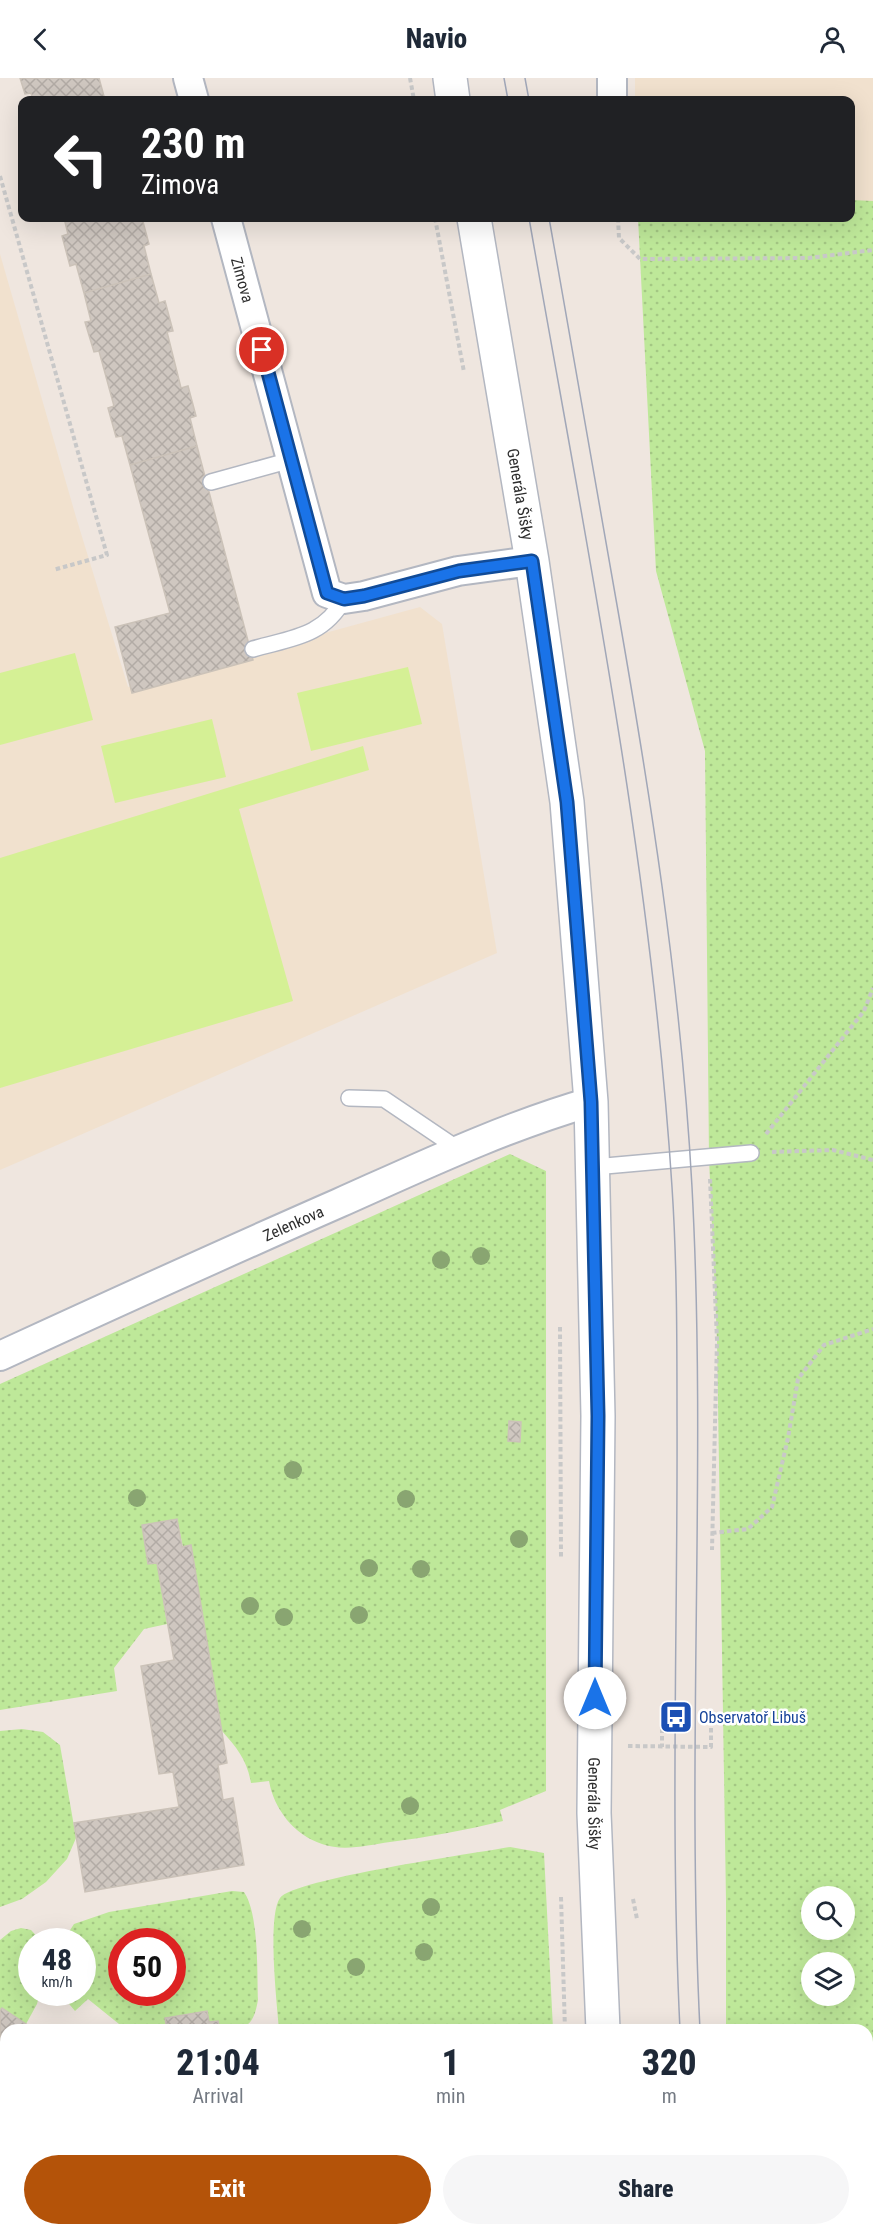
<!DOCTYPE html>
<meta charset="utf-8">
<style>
:root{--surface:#fff;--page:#f6f6f7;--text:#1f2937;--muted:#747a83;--accent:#b45309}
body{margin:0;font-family:"Roboto Condensed",sans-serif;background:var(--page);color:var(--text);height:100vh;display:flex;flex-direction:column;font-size:22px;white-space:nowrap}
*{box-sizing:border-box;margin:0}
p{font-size:20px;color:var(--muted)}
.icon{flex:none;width:33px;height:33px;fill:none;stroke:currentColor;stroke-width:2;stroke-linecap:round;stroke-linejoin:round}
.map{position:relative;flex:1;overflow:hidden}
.sheet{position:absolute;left:0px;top:1946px;width:873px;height:212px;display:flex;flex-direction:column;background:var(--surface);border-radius:18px 18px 0 0;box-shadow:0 6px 24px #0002}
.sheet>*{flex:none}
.guide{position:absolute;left:18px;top:18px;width:837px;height:126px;border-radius:12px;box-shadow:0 6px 24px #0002;background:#202124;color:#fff;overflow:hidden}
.fabs{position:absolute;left:801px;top:1808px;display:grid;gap:12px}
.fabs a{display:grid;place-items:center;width:54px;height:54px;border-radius:50%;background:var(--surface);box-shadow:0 6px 24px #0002;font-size:30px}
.speed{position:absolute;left:18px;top:1850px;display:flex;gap:12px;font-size:30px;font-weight:700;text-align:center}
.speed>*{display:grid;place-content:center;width:78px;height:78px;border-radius:50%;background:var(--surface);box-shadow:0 6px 24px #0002;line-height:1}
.speed small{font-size:15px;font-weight:400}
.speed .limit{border:9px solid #d22;background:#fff;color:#111}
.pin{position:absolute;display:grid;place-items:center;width:51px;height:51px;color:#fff;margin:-26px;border:3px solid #fff;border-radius:50%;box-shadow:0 2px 6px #0007}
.me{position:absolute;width:66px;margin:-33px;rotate:0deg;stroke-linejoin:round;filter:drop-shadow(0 0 4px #0008)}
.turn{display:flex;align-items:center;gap:21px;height:126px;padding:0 24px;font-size:27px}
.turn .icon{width:78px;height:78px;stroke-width:2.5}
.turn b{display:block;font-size:42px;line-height:51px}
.eta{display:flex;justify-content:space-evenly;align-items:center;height:102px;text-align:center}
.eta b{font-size:36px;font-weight:800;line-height:42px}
.cta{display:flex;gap:12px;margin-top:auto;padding:12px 24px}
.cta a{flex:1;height:69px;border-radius:36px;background:var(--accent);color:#fff;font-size:24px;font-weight:800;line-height:69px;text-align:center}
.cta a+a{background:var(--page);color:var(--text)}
header{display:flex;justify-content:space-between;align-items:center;height:78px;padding:0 24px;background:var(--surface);font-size:27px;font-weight:800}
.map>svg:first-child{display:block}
.education{fill:#f1e1ce}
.grass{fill:url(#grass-dots);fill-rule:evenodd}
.pitch{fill:#d5f095}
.building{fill:url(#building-cross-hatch);stroke:#cbc2b8;stroke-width:1.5}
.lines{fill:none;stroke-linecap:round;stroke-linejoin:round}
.service-casing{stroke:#b3b7c1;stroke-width:18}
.minor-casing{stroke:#b3b7c1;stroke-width:32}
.secondary-casing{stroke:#b3b7c1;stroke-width:36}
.path{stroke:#c8c8c8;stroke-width:4;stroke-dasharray:4.5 3;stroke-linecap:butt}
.service{stroke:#fff;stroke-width:15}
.minor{stroke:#fff;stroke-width:28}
.secondary{stroke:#fff;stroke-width:33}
.tram{stroke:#a1a7b8;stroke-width:1.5}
.tree{fill:#89a571}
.route-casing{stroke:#114b97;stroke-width:15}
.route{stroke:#1a73e8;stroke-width:10}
.labels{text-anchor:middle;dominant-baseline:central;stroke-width:5;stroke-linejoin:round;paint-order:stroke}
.street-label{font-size:16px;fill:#2d2d2d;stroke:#fff}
.transit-label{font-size:16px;fill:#164399;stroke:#fff;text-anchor:start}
</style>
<header><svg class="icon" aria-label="back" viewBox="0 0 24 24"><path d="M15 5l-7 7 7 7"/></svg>Navio<svg class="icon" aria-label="person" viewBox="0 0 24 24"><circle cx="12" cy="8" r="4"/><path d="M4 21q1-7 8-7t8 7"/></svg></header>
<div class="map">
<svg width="873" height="2156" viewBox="0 0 873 2156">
<defs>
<pattern id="grass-dots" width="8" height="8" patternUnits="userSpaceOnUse" patternTransform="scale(1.5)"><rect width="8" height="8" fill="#bee899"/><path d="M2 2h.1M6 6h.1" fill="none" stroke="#a4c784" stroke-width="1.8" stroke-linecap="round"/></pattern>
<pattern id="building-cross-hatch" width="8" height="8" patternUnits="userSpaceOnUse" patternTransform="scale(1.5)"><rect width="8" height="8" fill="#cfc7c0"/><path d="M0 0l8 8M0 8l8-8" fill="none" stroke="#b2aba5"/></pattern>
</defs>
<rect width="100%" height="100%" fill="#efe6df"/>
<path class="education" d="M635 0H873V124L851 123 850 22H635Z
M0 176 76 439 128 609 420 529 442 546 497 875 0 1092Z"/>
<path class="grass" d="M851 122 873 123V2156H735V2151H867V1952L726 1951V1822L717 1262 709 1080 705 673 656 493 638 140H850ZM812 1818H844V1851H812ZM812 1884H844V1917H812Z
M510 1076 546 1093V1713L500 1732 503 1743C466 1752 429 1759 390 1764 368 1767 344 1774 322 1766 294 1757 274 1731 269 1703L251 1705C247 1682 237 1670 222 1653L177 1441 142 1447 148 1485H157L167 1546 144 1551 114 1590 117 1613 0 1632V1306ZM509 1343 521 1345 519 1364 508 1363Z
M22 1651 43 1654 60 1667 76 1760 67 1781 46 1804 22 1821 0 1829V1653Z
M510 1769 544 1775 553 1951H279C277 1927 267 1838 280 1820 294 1801 476 1775 510 1769Z
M232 1813 244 1814C259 1836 257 1894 258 1922 253 1950 246 1951 220 1951L218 1943 209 1944 207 1933 165 1940 167 1951H115L119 1946 88 1921 75 1933 65 1921 62 1914H82V1863H63L74 1846 109 1834ZM122 1863H172V1914H122Z
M21 1850 31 1852 41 1863H32V1914H40L37 1926 26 1946 2 1930 0 1932V1862L11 1853Z
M98 2151H271V2156H137L132 2153 130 2156H105Z
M290 2151H564L565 2156H291Z"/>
<path class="pitch" d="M75 575 93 642 0 667V595Z
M408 589 422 646 311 673 297 615Z
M212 641 226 699 115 725 101 668Z
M363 668 369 692 239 731 293 923 0 1010V780Z"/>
<path class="building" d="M20 0H99L105 22H33L31 15 25 16Z
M64 140H142L149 166 144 168 151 196 84 215 76 186 70 188 62 158 68 156Z
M151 196 159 225 165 223 173 253 167 254 181 310 188 308 196 338 190 340 197 368 130 387 122 358 116 359 108 330 114 328 99 273 94 274 85 244 91 243 84 215Z
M197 368 253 582 132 615 115 549 170 535 130 387Z
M509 1343 521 1344 520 1364 508 1363Z
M177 1441 182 1469 191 1467 227 1685 218 1687 223 1722 233 1720 244 1787 85 1814 74 1745 179 1729 173 1694 159 1696 141 1588 174 1582 157 1485 148 1486 142 1447Z
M2 1930 35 1952H6V2004L0 2000V1932Z
M207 1933 209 1944 218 1943 220 1952H167L165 1940Z
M6 2126V2151H97L105 2156H0V2135Z"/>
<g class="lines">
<g class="service-casing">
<path id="service" d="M211 404 291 382
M253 571C291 560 323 559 344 521
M349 1020 384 1021 458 1071
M594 1089 751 1075"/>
</g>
<g class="minor-casing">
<g id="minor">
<path d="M188 0 194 22"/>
<path d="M612 22V0"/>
<path id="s1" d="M226 140 327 515 344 521 364 518 458 493 532 483"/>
<path id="s2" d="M0 1278C113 1226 225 1175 339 1125 422 1088 504 1049 591 1024"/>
</g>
</g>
<g class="secondary-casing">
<g id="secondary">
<path d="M450 0 453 22"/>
<path id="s3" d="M474 140 532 483 567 724 591 1024 598 1338 594 1735 603 1952"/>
<path d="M621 2151 622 2156"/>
</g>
</g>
<path class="path" d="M410 0 414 22
M0 98 107 477 53 492
M435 140 464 294
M618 140 619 160 640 181 809 180 873 172
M766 1056 864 933 873 910
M772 1074 833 1072 873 1082
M710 1101 717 1262 712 1472
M560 1249 561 1479
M712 1455 748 1451 772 1429 788 1360 798 1301 824 1267 873 1251
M662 1643V1669
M628 1668 711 1669V1644
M561 1819 565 1952
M633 1821 637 1841
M152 2151 153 2156
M577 2151V2156"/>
<use href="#service" class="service"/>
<use href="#minor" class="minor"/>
<use href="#secondary" class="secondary"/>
<path class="tram" d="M504 0 508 22
M525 0 529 22
M529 140C585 461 651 782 672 1109 677 1185 677 1261 677 1338 678 1542 670 1747 680 1952
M549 140C571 263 592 386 614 510 649 708 681 907 692 1109 707 1389 686 1671 700 1952
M696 2151 697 2156
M716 2151 717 2156"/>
</g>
<g class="tree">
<circle cx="481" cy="1178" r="9"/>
<circle cx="441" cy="1182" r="9"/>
<circle cx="293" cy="1392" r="9"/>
<circle cx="137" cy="1420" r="9"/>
<circle cx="406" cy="1421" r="9"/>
<circle cx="519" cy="1461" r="9"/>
<circle cx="369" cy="1490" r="9"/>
<circle cx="421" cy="1491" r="9"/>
<circle cx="250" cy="1528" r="9"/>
<circle cx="359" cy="1537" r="9"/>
<circle cx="284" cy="1539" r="9"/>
<circle cx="410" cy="1728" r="9"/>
<circle cx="431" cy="1829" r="9"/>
<circle cx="302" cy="1851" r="9"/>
<circle cx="424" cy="1874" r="9"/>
<circle cx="356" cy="1889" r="9"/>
</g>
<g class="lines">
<g class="route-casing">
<path id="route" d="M262 272 327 515 344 521 364 518 459 493 532 483 567 724 591 1024 598 1338 595 1620"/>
</g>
<use href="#route" class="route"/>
</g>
<defs>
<g id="bus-square" transform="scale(1.725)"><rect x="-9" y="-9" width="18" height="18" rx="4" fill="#1a4fb4" stroke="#fff"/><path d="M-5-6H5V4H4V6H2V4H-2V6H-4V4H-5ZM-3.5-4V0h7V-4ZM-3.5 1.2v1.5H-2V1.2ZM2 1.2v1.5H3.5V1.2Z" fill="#fff"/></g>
</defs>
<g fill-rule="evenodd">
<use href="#bus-square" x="676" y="1639"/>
</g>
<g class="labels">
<g class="street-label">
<text stroke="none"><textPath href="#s1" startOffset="64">Zimova</textPath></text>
<text stroke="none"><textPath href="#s3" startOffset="280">Generála Šišky</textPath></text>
<text stroke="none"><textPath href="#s2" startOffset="322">Zelenkova</textPath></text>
<text stroke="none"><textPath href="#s3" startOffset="1594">Generála Šišky</textPath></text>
</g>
<g class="transit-label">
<text x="699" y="1639">Observatoř Libuš</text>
</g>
</g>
</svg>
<div class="fabs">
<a><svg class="icon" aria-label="search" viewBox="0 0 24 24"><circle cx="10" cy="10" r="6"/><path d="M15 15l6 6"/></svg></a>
<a><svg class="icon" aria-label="layers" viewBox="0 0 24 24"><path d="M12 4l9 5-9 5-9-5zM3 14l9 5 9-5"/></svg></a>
</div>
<div class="speed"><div>48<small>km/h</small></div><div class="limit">50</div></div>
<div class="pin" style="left:262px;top:272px;background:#d93025"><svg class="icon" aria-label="arrive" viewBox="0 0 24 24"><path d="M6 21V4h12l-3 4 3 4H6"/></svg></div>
<svg class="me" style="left:595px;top:1620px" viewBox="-20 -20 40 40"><circle r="19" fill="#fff"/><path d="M0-13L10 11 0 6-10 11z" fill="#1a73e8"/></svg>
<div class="guide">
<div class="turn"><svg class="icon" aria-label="left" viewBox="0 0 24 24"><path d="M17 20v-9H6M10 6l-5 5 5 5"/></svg><div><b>230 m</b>Zimova</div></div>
</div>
<section class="sheet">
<div class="eta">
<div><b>21:04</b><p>Arrival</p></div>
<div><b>1</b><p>min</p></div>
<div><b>320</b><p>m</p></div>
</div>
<div class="cta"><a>Exit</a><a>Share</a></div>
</section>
</div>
